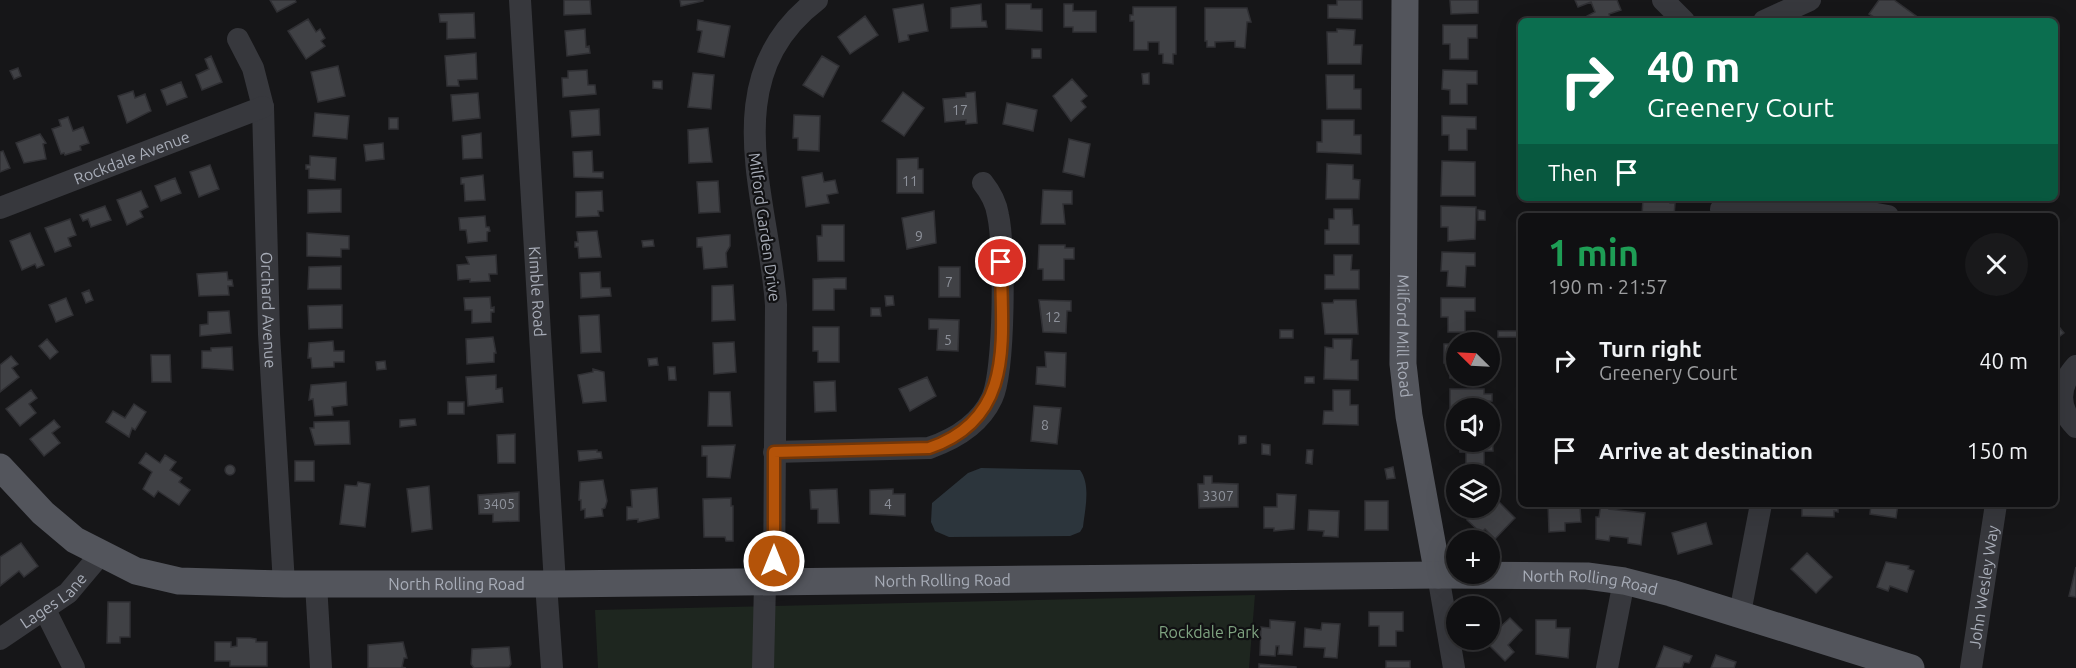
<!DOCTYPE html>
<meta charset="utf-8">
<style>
:root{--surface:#101012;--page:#19191b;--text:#f1f3f6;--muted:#9c9d9f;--line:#303032}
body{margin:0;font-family:Ubuntu,sans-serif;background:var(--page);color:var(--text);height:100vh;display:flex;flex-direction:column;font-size:22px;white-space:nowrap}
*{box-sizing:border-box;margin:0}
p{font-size:20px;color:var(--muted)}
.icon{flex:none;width:33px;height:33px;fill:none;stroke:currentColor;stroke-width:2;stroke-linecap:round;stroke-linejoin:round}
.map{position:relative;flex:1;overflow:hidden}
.drawer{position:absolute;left:1518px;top:213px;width:540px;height:294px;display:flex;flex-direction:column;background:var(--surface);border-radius:9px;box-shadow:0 6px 24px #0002,0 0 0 2px var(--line)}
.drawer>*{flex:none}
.top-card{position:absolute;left:1518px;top:18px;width:540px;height:183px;border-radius:9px;box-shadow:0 6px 24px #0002,0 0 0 2px var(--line);background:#0b6e4f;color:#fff;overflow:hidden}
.needle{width:39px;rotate:294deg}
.fabs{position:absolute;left:1446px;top:332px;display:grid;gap:12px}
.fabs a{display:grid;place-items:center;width:54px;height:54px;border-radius:50%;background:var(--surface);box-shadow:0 6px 24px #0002,0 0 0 2px var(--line);font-size:30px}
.pin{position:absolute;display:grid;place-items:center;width:51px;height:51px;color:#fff;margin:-26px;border:3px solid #fff;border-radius:50%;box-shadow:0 2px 6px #0007}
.me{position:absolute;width:66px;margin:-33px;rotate:0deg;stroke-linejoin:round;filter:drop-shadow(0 0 4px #0008)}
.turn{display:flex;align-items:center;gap:21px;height:126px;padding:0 30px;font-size:27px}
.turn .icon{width:78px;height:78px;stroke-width:2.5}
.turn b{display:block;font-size:42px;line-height:51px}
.then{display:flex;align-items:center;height:57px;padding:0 30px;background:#0003;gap:12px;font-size:22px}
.round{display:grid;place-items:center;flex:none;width:63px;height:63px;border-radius:32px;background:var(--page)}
.headline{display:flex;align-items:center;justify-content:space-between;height:102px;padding:0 30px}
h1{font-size:36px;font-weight:600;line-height:45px;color:#1e9e55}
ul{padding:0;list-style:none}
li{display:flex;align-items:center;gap:18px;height:90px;padding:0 30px}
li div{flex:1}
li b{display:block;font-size:22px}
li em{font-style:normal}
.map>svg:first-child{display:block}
.green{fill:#1e261f}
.water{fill:#2c353c}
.building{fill:#404145;stroke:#303034;stroke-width:1.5}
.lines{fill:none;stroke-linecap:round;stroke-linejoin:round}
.minor{stroke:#37383d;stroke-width:22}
.major{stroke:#53555c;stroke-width:27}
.route-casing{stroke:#753606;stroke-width:15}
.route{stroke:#b45309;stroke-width:10}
.labels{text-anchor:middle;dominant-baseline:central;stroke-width:4.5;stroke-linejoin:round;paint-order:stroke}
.number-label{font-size:14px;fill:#8e929b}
.street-label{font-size:16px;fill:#a8adb8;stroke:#111113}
.park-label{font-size:16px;fill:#7fa381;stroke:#111113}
</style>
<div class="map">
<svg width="2076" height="668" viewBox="0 0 2076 668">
<rect width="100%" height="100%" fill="#161618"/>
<path class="green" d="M1255 595 1249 668H598L595 610Z"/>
<path class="water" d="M981 468 1080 470C1091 485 1085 509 1083 527L1080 532 1070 536 949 537 935 531 931 522 932 503 968 473Z"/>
<path class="building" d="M270 0H295L296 2 277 12Z
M564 0H590L591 14 564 15Z
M680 0H703V1L681 6Z
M1337 0H1362V19L1328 18V5H1337Z
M1450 0H1478V13L1451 14Z
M1575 0H1617L1621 10 1609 14 1611 21H1589L1587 16 1595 12 1591 2 1578 7Z
M1879 0H1894L1916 16 1912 21H1880L1869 14Z
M923 4 928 31 908 35 909 40 899 42 893 9Z
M981 4 982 21H986L987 27 951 28V8Z
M1006 4H1031V9H1042V31L1006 29Z
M1064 4H1073V11H1096V32H1073V27H1064Z
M1133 7H1176V54H1173V64L1163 63V54H1159V42H1148V50H1134V21H1130V15H1133Z
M1205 8H1247L1251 22H1247L1245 48 1235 47V41L1215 42V47H1207V41H1205Z
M474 13 475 38 447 39V22H440L439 14Z
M865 16 878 35 850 54 838 37Z
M308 19 316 32 320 29 325 38 321 41 325 46 306 59 288 31Z
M698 20 730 26 724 57 698 52 702 31 697 30Z
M1443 25H1477V38H1468V59H1450V44H1443Z
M585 29 586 47 589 46 590 53 567 56 565 31Z
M1337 29 1355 30 1354 45H1362L1361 64H1328L1327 32H1337Z
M1032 49H1041V58H1032Z
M476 53 477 79 458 80 459 86H447L445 56Z
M211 56 222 82 202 90 196 75 209 69 205 59Z
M822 56 839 66 823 97 803 85Z
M338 66 345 96 318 102 311 72Z
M18 68 21 76 14 79 10 71Z
M587 70 588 85H595L596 94 563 97 562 78H568V71Z
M1443 70 1477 71V84H1467V104H1450V90L1442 89Z
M693 73 714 75 711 109 688 107Z
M1149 73V84H1143L1142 74Z
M1326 75H1354V89H1361V109H1327Z
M1072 79 1087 96 1081 101 1086 107 1071 121 1053 96Z
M653 81H662V89L653 88Z
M181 82 187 97 167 105 161 90Z
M133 91 135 98 145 94 151 111 127 123 118 96Z
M903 92 924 108 904 136 882 121Z
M975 92 977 123 966 124V120L945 122 943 99 966 97V93Z
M478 93 480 118 453 121 451 95Z
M1007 103 1037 110 1033 131 1003 124Z
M599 109 600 135 572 137 570 111Z
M315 113 349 116 347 139 313 136Z
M794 115 820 116 819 151 798 150V138H793Z
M1442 116 1476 117V129H1467V150H1449V135H1442Z
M68 117 73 131 83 127 89 143 80 146 81 150 65 155 64 153 61 154 52 129 61 126 59 120Z
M389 118H398V129H389Z
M1322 120H1354V135H1361V154L1317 152V142H1322Z
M708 128 712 162 689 163 688 130Z
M481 133 482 158 463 159 462 136Z
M40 134 46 143 43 144 46 159 24 163 16 143Z
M1069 139 1090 144 1084 177 1063 172Z
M383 143 384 159 366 161 364 145Z
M3 151 10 168 0 172V152Z
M592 151 593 172H603V178L574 177 573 152Z
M310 156 336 158 335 180 309 178V169H306V165H310Z
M918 158V169H923V193H897V159Z
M1442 161 1475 162V196H1441Z
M1327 164 1353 165V179L1360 180 1359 199H1326Z
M210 165 219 189 199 197 190 172Z
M822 173 824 182 835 180 838 193 827 195 829 203 806 207 802 177Z
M483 175 485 200 465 201 464 184H461V178Z
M175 178 181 193 161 201 155 186Z
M718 181 720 212 699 213 697 182Z
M341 189V212L308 213V190Z
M1043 190 1072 191V204H1063L1065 224H1041Z
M141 191 148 207 140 211 143 217 127 225 117 200Z
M602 191 603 211H598L599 216 576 217V192Z
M1643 198H1670V203H1675L1674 216H1642Z
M105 206 111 220 91 227 88 219 83 221 80 215Z
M1441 206 1476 207 1475 239 1448 241V227H1441Z
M1334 209H1352L1353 225H1359V244H1325V230H1329V219H1334Z
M1478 210 1485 211V220H1478Z
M934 211 936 243 907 249 902 218Z
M485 216 486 227H489L490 231 487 232V241L468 243 466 230H460L459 218Z
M70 219 76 235 68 238 71 246 55 252 45 228Z
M822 225H844V261H818L817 236H822Z
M597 231 601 257 579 258 578 247H575V242H578L577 232Z
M30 233 44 265 37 268 35 264 22 270 10 241Z
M307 233 349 236V249H341V257L307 256Z
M726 235H730V246L726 253 727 267 704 269 702 247H697V238Z
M653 240 654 246 643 247 642 241Z
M1039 245H1065V248H1074V259H1064V280H1043V269H1038Z
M1442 252 1475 253V266H1466L1465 287 1447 286 1448 271H1441Z
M496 255 497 274H489L490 281 470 282V279L458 280 457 265 469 264 466 257Z
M1334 255H1352L1351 270H1359V289H1325V275H1334Z
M341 266V289H308L309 267Z
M939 267H960V297H939Z
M227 272 228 280H232L233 286H228L229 295 199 296 197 274Z
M600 272 601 288H610L611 296 581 298 580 273Z
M835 278H846V289H834V310H813V279Z
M733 285 735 320 712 321V286Z
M89 290 93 300 86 303 82 293Z
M885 296H893L894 305 886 306Z
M490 297 491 308 494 307V312H491V322L472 323V310H465L464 298Z
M66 298 73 315 56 322 49 305Z
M1441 298H1475V311H1465V332H1448V317H1441Z
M1039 300 1071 301V311H1067L1066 333 1043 332Z
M1334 300H1356L1358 334H1325L1322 303H1333Z
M342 305V328L309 329 308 306Z
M871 308H880L881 316H871Z
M229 311 231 333 200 336V325L208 324V312Z
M599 315 601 352 581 353 579 316Z
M929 319 959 320 958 351 937 350 938 329H929Z
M2055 322 2064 333 2055 340Z
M813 327H839V362H818V351H813Z
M1280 330H1293V338H1280Z
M1498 331H1518V337H1498Z
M493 337 496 353H494V362L467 364 466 339Z
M47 339 58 352 50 359 39 346Z
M1333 339H1352L1351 360H1358V380L1324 379 1325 347 1333 348Z
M333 341 334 351H344V362H334V367L312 368 311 358H308L309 343Z
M734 342 736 372 714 374 713 343Z
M1444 344H1456V375H1468V377L1450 378V363H1444Z
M232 347 233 370 202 368V351H211V348Z
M1045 352 1066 353 1065 387 1036 384 1037 367H1046Z
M151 355H170L171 382H152Z
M11 356 18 364 12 368 19 377 0 392V365Z
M657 358 658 365 649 366 648 359Z
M385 361 386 369 377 370 376 362Z
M668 367H675L676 380H669Z
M593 369 604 372 606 401 583 403 578 375 593 372Z
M496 375V389L502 388 503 402 468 406 466 377Z
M927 377 936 396 910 411 899 389Z
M1305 377H1314V383H1305Z
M835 381 836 411 815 412 814 382Z
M346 382 347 405 332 407 333 415 315 416 313 399 309 400 311 385Z
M1450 389H1484V394H1492V401H1484V408H1450Z
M31 390 37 398 29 404 36 413 20 426 6 409Z
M1333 390H1350V405H1358V425L1323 424 1324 411H1333Z
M709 392H730L732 426H708Z
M448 402H464V414H448Z
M134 404 146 412 135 430 132 428 129 437 106 422 113 411 125 418Z
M1034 406 1061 408 1057 444 1031 441Z
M415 419 416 425 400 427V420Z
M54 420 60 427 52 433 60 443 44 456 30 439Z
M349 421 350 444 315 445 310 428H314V422Z
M515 434V463H498L497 435Z
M1490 434H1492L1493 451H1484V473L1466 474V452H1460V441H1490Z
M1239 436H1246V443L1239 444Z
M1262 444 1270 445V455L1262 454Z
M735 445 730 478 707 477V456H702V446Z
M597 450V452H601L602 458 579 461 578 451Z
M1307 450H1313L1312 464 1306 463Z
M146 453 160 463 165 455 176 462 170 470 182 478 179 482 190 490 179 505 158 491 154 497 143 489 152 472 139 463Z
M295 461H314V481H295Z
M225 470a5 5 0 1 1 10 0a5 5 0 1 1-10 0Z
M1393 467 1395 478 1387 479 1385 469Z
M1204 476H1212V483L1238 484V507L1199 508 1198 484H1204Z
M603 480 607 501 605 508 602 509 603 516 585 518V509L581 510V500H579L580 482Z
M358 482 370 484 365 527 340 524 345 485 357 486Z
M429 486 432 529 412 532 407 489Z
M657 488 659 518 638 522V519L627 520V507H632L631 490Z
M837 489 839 523H818V509H811L810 490Z
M893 489V494H905V516L870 514V490Z
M519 492V521L493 522V514H479L478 495Z
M1277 494 1296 495 1294 529 1274 531V528H1264V507H1277Z
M1492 495 1515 518 1495 539 1485 529 1481 533 1467 520 1480 507H1490Z
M731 498V506H733V541H726L725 537H704L703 499Z
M1365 501H1388V530H1365Z
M1548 504 1580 507 1581 522 1565 523V531L1549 532Z
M1601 504H1610L1609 509 1645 513 1641 545 1628 543V538L1610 536 1609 541 1596 539V517H1599Z
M1802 504H1838V512L1834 511V517L1802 516Z
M1871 504H1898L1896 518 1870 514Z
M1309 510 1339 511 1338 537 1323 536 1324 531 1308 530Z
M1706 523 1712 544 1678 554 1672 533Z
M21 543 38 566 24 577 19 571 0 586V557Z
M1807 553 1832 577 1816 593 1791 569Z
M1886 562 1909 566 1908 569 1914 571 1907 592 1890 586 1888 591 1877 587Z
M2076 567V597L2069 596Z
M108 602H130V637H120V643H107Z
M1369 612H1403V631H1396V646H1379V626H1369Z
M1510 618 1522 630 1508 645 1514 652 1505 661 1483 639H1490V629L1494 624 1499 628Z
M1270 620 1295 622 1292 655 1278 654 1279 646H1276L1275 656 1260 655 1261 627 1270 628Z
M1536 620H1556V628H1570L1568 658 1536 654Z
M1322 623 1340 624 1337 658 1324 657 1325 648 1304 647 1305 628 1321 630Z
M237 638H250L256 639V642H267V666H230V661H215V642H231V647L237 646Z
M403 642 407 658H404L402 667 406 668H368V645Z
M1664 646 1692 656 1689 663 1684 662 1682 668H1656Z
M509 647 511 664 509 667 474 668 471 664 472 649Z
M1716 655 1736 662 1734 668H1711Z
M1386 661H1410V668H1386Z
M1259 664 1296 667V668H1259Z"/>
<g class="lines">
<g class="minor">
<path id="s1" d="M520 0 555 584"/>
<path d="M1663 0 1684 21"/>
<path d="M1764 21 1810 0"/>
<path id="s2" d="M238 39 253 68 263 107 269 334 284 584"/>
<path id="s3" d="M0 208 263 107"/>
<path d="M1721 209 1826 205 1888 216"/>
<path d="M2076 366C2058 386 2057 408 2076 427"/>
<path d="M774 452 929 448C955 439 980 424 992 398 1005 370 1005 247 998 215 996 202 991 193 983 183"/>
<path d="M1438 575 1454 668"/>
<path d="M774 583 776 305C769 199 713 79 817 0"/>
<path d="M316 584 321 668"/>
<path d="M546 584 552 668"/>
<path d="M45 610 74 668"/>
<path d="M1740 613 1761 504"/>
<path id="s4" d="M0 639 68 593 100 555"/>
<path d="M763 668 765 583"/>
<path d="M1607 668 1624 581"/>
<path id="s5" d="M1971 668 1996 504"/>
</g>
<g class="major">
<path id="s6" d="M1405 0 1403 364 1409 416 1438 575"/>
<path id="s7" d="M0 467 43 513 75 540 136 571 179 581 284 584H555L1438 575 1587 576 1624 581 1671 593 1911 668"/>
</g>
</g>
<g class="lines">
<g class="route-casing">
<path id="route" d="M774 561V452L929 448C1017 418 1001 337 1001 262"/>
</g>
<use href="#route" class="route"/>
</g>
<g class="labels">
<g class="number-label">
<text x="960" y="110">17</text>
<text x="910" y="181">11</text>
<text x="919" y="236">9</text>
<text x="949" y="282">7</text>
<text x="1053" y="317">12</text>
<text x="948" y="340">5</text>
<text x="1045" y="425">8</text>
<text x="1218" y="496">3307</text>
<text x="499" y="504">3405</text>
<text x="888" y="504">4</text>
</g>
<g class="street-label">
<text stroke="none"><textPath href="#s3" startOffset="141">Rockdale Avenue</textPath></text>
<text transform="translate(765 227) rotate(82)">Milford Garden Drive</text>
<text stroke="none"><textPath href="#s1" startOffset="292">Kimble Road</textPath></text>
<text stroke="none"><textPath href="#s2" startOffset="276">Orchard Avenue</textPath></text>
<text stroke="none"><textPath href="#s6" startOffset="336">Milford Mill Road</textPath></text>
<text stroke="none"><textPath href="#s7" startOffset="981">North Rolling Road</textPath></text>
<text stroke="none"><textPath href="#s7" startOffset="1629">North Rolling Road</textPath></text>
<text stroke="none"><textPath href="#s7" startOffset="495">North Rolling Road</textPath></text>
<text stroke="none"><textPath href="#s5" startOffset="82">John Wesley Way</textPath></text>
<text stroke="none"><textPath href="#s4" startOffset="66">Lages Lane</textPath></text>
</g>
<g class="park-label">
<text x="1209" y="632">Rockdale Park</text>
</g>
</g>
</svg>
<div class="fabs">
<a><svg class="needle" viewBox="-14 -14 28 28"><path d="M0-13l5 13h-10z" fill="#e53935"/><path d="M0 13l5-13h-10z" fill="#9c9d9f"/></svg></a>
<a><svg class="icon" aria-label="sound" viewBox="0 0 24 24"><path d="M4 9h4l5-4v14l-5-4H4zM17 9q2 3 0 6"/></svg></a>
<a><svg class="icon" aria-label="layers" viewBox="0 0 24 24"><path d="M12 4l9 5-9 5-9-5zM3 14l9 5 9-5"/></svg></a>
<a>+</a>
<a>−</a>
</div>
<div class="pin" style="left:1001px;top:262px;background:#d93025"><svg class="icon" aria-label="arrive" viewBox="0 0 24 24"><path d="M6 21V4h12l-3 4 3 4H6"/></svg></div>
<svg class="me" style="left:774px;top:561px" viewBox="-20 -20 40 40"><circle r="17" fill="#b45309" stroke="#fff" stroke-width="3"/><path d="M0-11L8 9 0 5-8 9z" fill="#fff"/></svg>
<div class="top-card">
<div class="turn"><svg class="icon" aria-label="right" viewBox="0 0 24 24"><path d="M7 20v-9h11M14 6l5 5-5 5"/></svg><div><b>40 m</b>Greenery Court</div></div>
<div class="then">Then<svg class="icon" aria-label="arrive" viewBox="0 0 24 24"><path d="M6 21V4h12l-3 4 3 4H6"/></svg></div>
</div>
<section class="drawer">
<div class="headline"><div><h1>1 min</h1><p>190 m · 21:57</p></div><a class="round"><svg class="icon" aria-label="close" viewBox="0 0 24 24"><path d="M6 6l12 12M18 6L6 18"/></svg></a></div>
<ul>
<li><svg class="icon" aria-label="right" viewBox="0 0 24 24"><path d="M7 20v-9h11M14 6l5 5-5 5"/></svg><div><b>Turn right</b><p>Greenery Court</p></div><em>40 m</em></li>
<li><svg class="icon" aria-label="arrive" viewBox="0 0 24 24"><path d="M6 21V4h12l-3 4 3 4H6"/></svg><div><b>Arrive at destination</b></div><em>150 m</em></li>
</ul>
</section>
</div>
